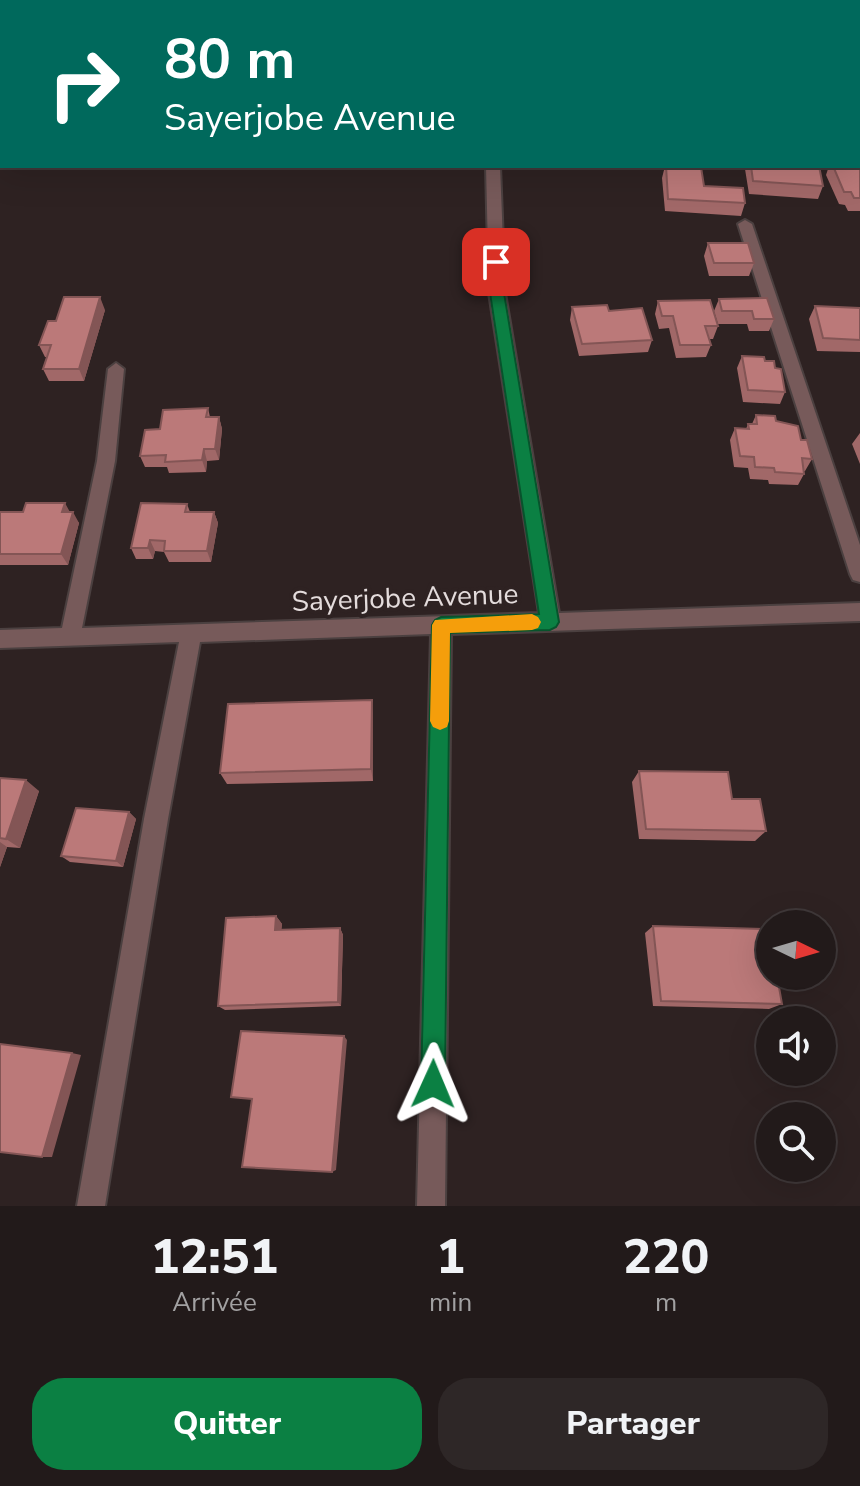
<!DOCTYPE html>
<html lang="fr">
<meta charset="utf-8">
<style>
:root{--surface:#221a1a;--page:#2e2727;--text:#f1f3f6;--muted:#a2a1a2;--line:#3f3839;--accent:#0b8043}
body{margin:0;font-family:"Nunito Sans",sans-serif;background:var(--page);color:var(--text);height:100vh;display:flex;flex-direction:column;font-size:30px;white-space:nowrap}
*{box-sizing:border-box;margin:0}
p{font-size:26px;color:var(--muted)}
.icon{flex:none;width:44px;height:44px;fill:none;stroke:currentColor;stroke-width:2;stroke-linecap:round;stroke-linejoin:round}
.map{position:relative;height:1206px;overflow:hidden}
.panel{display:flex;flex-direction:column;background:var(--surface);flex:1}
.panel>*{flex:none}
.hud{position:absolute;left:0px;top:0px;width:860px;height:168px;box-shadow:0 8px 32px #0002,0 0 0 2px var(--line);background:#00695c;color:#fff;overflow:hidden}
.needle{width:52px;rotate:95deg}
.fabs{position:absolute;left:756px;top:910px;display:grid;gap:16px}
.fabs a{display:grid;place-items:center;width:80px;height:80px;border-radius:50%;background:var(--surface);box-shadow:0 8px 32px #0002,0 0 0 2px var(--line);font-size:40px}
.pin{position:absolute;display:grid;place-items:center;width:68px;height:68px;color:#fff;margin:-34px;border-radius:16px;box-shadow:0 4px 12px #0006}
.me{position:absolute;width:88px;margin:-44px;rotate:1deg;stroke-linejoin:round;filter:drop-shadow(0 0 6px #0008)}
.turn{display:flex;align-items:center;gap:28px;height:168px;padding:0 32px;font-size:36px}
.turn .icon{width:104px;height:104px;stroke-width:2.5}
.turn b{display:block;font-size:56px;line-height:68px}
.eta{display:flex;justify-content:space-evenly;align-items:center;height:136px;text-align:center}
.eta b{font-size:48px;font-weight:800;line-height:56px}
.action{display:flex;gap:16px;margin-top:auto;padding:16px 32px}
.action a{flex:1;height:92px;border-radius:32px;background:var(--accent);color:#fff;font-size:32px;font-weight:800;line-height:92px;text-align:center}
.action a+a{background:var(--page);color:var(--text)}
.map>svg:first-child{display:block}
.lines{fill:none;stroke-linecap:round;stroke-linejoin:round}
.minor-casing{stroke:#4b4040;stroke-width:4}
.minor{fill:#775a5a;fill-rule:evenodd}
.wall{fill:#a16868}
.shaded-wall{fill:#835555}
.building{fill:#bb7979;stroke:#835555;stroke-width:2}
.route{fill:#0b8043;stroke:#07532c;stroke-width:2}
.slow{fill:#f59e0b}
.labels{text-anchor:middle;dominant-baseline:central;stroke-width:8;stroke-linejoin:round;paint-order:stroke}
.street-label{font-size:28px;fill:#e4dcdc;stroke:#2e2222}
</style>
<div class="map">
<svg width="860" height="1206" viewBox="0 0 860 1206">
<rect width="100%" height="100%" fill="#2e2222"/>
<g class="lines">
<g class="minor-casing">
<path id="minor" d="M269 0H281L268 2Z
M714 0H726V2H714Z
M0 108H2V116H0Z
M858 148H860V156H858Z
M486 166H500L505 293 559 613 860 603V621L451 634 445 1206H417L431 634 200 642 168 819 105 1206H77L144 819 179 642 0 648V630L62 628 97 461 108 369 116 363 124 369 115 461 82 628 539 613 489 293Z
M745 220 752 224 860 545V582L853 580 850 574 738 224Z"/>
</g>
<use href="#minor" class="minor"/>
</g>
<path class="wall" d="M445 0H494V2Z
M860 162V211H848L845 205 839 204 826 175 829 166H858Z
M665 166 704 186 745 203 741 216 665 211 662 178Z
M746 166H819L823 186 818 199 749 194 745 169Z
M708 243 754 263 749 276H709L704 256Z
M719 299 774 319 769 331H749L747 324H718L714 311Z
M658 301 718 326 713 339H709L711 345 706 357 676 358 669 328 659 329 655 314Z
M815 306 860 308V352L817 351 809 319Z
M572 307 609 311 652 340 648 352 579 356 570 320Z
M105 310 84 381H49L43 369 47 357H45L39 345 56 321Z
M742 356 765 361 775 368 785 392 780 404 743 402 737 368Z
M208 408 210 417H219L222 429 219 460 207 461 206 472 169 473 167 467H145L140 456 160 429Z
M756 415 776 421 801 440 812 459 805 471H804V474L798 485 769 484 768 480 750 479 748 468 734 467 730 440 735 428 746 429 748 424H752Z
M860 433V464L852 444Z
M187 504 190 512H214L218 523 211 562H169L164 552 155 551 153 559H136L131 548Z
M0 512H70L79 523 68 565H0Z
M373 713V781L227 784 220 773Z
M639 771 732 799 766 831 755 841 639 839 632 782Z
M0 778 39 791 20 848 7 847 0 867Z
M129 812 136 819 123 867 70 862 61 856Z
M276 916 282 924 281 930 340 928 343 935 341 1006 225 1010 218 1006Z
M653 926 782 1004 769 1009 653 1006 645 933Z"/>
<path class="shaded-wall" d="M100 297 105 310 84 381 79 369Z
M219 417 222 429 219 460 215 449Z
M204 449 207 461 206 472 202 460Z
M65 503 71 514 62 512Z
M73 512 79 523 68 565 61 554Z
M214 512 218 523 211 562 207 551Z
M150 540 155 551 153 559 148 548Z
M372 700 373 713V781L371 769Z
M26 780 39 791 20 848 6 839Z
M129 812 136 819 123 867 116 861Z
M0 842 7 847 0 867Z
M276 916 282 924 281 937 275 930Z
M340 928 343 935 341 1006 338 1002Z
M344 1036 347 1040 336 1170 332 1172Z
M72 1053 81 1055 52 1157H42Z"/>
<path class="building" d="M306 0H329V2H333H297V1Z
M858 162H860V198H854L851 192H844L833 166H858Z
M666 166 701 167 704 186 743 188 745 203 668 199Z
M751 166H819L823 186 753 181Z
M708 243H748L754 263H714Z
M64 297H100L79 369H43L51 345H39L48 321H56Z
M767 298 774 319H754L752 311H722L719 299Z
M710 300 718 326H705L711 345H680L673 316H662L658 301Z
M607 305 609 311 642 308 652 340 582 344 572 307Z
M815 306 860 308V340L823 338Z
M742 356 764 357 765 361H774L775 368 781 369 785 392 748 390Z
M208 408 206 417H219L215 449H204L202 460 165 462 166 455 140 456 145 430 160 429 163 410Z
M756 415 775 416 776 421 798 426 801 440H807L812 459 802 458 804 474 775 472 774 468 755 467 754 457 740 456 735 428 749 429 748 424H757Z
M26 503H65L62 512H73L61 554H0V512H23Z
M141 503 187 504 185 512H214L207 551H164L165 541 150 540 148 548H131Z
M372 700 371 769 220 773 228 704Z
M639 771 728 772 732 799H760L766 831 646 829Z
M0 778 26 780 6 839 0 838Z
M76 808 129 812 116 861 61 856Z
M276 916 275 930 340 928 338 1002 218 1006 226 918Z
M653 926 768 929 770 939V976H777L782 1004 661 1001Z
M241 1031 344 1036 332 1172 242 1167 252 1099 231 1097Z
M0 1044 72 1053 42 1157 0 1152Z"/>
<path class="route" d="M496 257 502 262 504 293 559 622 556 627 550 630 450 633 445 1084 442 1092 433 1096 425 1092 421 1084 432 625 435 620 441 617 539 614 490 293 489 262Z"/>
<path class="slow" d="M532 614 538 617 541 622 538 628 532 630 450 633 449 721 447 727 440 730 433 727 430 721 432 625 435 620Z"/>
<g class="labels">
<g class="street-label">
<text transform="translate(405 598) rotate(-2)">Sayerjobe Avenue</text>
</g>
</g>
</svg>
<div class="fabs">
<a><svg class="needle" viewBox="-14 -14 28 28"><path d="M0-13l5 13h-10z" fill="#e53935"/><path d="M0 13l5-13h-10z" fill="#a2a1a2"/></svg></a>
<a><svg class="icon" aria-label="sound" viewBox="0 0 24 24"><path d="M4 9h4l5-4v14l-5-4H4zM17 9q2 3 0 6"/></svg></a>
<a><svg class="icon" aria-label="search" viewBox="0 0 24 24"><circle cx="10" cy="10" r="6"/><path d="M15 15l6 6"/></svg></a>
</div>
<div class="pin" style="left:496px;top:262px;background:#d93025"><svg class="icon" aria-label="arrive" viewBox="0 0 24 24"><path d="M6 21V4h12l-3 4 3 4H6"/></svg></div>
<svg class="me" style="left:433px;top:1084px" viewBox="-20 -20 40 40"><path d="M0-17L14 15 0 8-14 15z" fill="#0b8043" stroke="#fff" stroke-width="4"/></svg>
<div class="hud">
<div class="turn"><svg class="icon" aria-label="right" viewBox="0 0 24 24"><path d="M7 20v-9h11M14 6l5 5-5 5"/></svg><div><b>80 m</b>Sayerjobe Avenue</div></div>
</div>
</div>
<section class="panel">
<div class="eta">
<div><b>12:51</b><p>Arrivée</p></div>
<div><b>1</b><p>min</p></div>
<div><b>220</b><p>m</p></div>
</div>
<div class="action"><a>Quitter</a><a>Partager</a></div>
</section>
